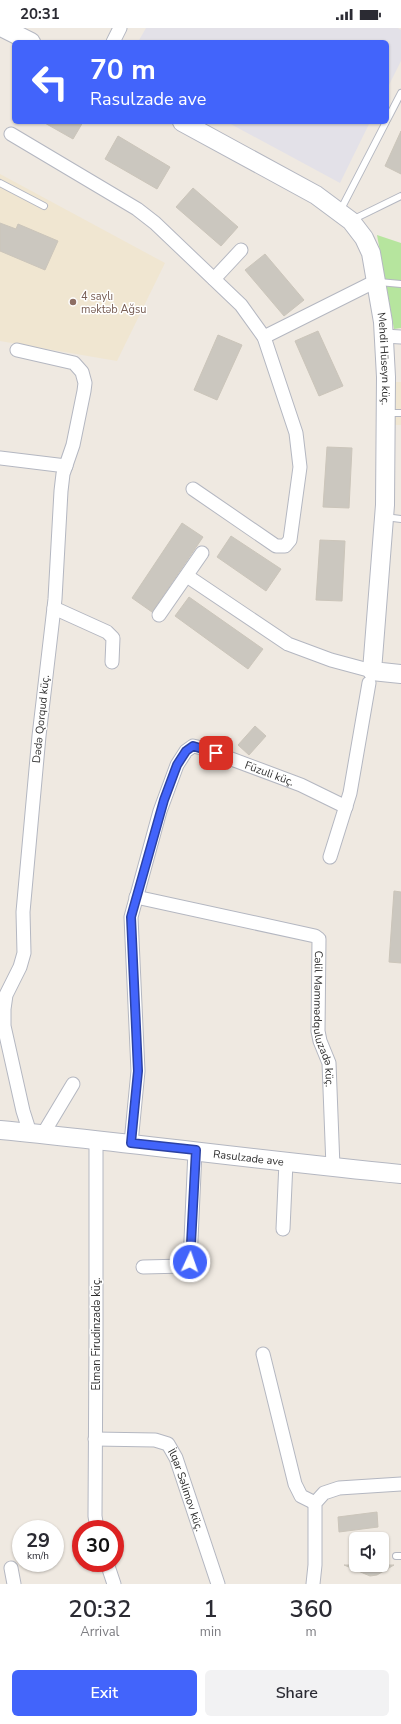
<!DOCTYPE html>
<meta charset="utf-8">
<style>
:root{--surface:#fff;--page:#f2f2f3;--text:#2b2b33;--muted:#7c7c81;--accent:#4264fb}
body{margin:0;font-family:"Nunito Sans",sans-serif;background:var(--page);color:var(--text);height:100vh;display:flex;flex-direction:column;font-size:15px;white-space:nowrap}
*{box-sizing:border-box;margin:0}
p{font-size:13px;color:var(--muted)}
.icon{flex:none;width:22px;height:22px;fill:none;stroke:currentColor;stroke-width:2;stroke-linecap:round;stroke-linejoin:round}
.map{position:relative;height:1556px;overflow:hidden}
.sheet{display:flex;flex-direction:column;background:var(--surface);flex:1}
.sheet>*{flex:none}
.top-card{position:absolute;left:12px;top:12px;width:377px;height:84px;border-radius:6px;box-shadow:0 1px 3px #0004;background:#4264fb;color:#fff;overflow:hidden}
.controls{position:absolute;left:349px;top:1504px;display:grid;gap:8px}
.controls a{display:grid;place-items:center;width:40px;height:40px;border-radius:6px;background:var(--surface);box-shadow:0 1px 3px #0004;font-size:20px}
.speed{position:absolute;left:12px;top:1492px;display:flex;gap:8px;font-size:20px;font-weight:700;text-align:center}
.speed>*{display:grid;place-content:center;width:52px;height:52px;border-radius:50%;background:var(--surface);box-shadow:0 1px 3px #0004;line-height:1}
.speed small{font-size:10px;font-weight:400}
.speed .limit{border:6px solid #d22;background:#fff;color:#111}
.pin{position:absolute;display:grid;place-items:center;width:34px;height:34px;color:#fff;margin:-17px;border-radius:8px;box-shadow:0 2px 6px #0006}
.me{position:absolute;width:44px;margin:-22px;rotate:3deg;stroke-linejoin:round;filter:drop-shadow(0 0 3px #0008)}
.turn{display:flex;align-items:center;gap:14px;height:84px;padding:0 12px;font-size:18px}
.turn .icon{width:52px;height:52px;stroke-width:2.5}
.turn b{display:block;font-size:28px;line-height:34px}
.eta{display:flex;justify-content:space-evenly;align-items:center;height:68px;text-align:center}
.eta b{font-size:24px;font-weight:600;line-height:28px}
.primary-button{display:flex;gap:8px;margin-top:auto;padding:8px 12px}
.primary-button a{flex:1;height:46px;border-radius:6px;background:var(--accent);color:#fff;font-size:16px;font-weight:600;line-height:46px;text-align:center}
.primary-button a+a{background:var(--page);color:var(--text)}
.status{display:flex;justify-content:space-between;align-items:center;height:28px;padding:0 20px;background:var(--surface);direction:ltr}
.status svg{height:11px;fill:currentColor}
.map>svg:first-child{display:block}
.industrial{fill:#e3e1e8}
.education{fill:#f0e6d1}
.green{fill:#b6e59e}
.building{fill:#cbc7bf;stroke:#cbc5ba}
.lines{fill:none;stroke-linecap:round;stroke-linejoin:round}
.lane-casing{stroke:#b4b7c1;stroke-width:8}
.street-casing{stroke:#b4b7c1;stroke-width:15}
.secondary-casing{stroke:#b4b7c1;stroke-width:20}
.lane{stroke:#fff;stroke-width:6}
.street{stroke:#fff;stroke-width:13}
.secondary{stroke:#fff;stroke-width:18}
.route-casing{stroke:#2b41a3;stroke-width:10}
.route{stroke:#4264fb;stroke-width:7}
.education-dot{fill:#8d6e63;stroke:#fff;stroke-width:1.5}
.labels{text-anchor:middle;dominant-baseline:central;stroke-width:3;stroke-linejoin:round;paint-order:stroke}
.education-label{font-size:11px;fill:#785e54;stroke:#fff;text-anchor:start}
.street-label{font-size:11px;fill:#2e2e2e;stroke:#fff}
</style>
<div class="status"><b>20:31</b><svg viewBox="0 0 49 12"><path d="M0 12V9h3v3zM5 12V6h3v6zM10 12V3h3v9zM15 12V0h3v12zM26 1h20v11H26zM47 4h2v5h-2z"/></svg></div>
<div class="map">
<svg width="401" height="1556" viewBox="0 0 401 1556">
<rect width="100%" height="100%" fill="#efe9e1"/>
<path class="industrial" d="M146 0H398L401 2V33L387 61V14H138Z
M227 94H370L340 155Z"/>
<path class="education" d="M0 146 165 235 117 333 0 313Z
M393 354H401V397H395Z"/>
<path class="green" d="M377 207 401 215V300L394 301Z"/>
<path class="building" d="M43 94H83L73 111Z
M401 103V146L385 138Z
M118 108 170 139 157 161 105 131Z
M193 160 238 199 221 218 176 179Z
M0 195 16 201 18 196 58 213 45 242 0 223Z
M265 226 304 272 284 288 245 242Z
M318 303 343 358 319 368 295 313Z
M218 307 242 317 217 372 194 362Z
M327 419 352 420 349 480 323 479Z
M182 495 203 509 152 584 132 570Z
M231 508 281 541 266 563 217 529Z
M320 512 345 513 342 573 316 572Z
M189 569 263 621 248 641 175 588Z
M255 698 266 708 249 727 238 717Z
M394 863 401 864V935L389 934Z
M377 1484 378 1499 339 1504 338 1489Z
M344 1537H394L377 1547 370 1548Z"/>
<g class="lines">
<g class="lane-casing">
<path id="lane" d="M387 92 401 65
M0 155 44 178
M340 183 386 94
M352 192 401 168
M379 254 401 256
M387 385H401
M385 489 401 491
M396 1528H401"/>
</g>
<g class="street-casing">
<g id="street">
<path d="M113 14 120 0"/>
<path d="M11 106 137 181 155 195 241 277 264 309 296 405 300 439 290 512 285 518H276L193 461"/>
<path d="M214 251 241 222"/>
<path d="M384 308 401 309"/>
<path d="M264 309 376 253"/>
<path d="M17 322 74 335 82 344 85 355 84 363 73 417 63 446 61 463 55 571 39 708 23 884 24 925 20 939 6 967 4 981V998L23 1083 30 1105"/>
<path d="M0 430 66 438"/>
<path d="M187 548 288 616 331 632 372 643"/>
<path d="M54 580 107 604 113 610 112 634"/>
<path d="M159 587 202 525"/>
<path d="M330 829 350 765 369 655"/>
<path id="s1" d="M136 869 315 908 319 911 318 1003 320 1013 329 1035 333 1139"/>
<path d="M43 1106 73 1056"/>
<path d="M96 1111V1308L95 1488 97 1501"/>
<path id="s2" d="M131 1115 138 1043 131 889 160 783 177 737 186 723 193 718 202 720 301 757 346 779"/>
<path d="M283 1201 286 1134"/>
<path d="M143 1239 185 1238 190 1234 195 1123"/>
<path d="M263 1326 295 1456 301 1468 315 1475"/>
<path id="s3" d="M95 1411 155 1412 168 1416 176 1430 218 1556"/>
<path d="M107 1535 114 1556"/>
<path d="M11 1540 14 1556"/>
<path d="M313 1556 315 1537V1475L324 1465 339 1460 401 1456"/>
</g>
</g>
<g class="secondary-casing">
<g id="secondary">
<path d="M3 0 31 14"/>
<path id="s4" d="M182 94 316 167 351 193 364 210 371 225 383 294 386 349 385 477 372 643 401 646"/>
<path id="s5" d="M0 1102C134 1115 267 1133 401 1146"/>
</g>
</g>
<use href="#lane" class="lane"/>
<use href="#street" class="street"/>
<use href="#secondary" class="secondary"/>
</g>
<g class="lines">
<g class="route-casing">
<path id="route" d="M190 1234 196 1122 131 1115 138 1043 131 889 164 772 177 737 186 723 193 718 216 725"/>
</g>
<use href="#route" class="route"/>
</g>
<circle class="education-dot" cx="73" cy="274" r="4"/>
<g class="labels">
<g class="education-label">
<text x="81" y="268">4 saylı<tspan x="81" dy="13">məktəb Ağsu</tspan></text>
</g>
<g class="street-label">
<text stroke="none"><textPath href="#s4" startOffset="341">Mehdi Hüseyn küç.</textPath></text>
<text transform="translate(41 691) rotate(-84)">Dədə Qorqud küç.</text>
<text stroke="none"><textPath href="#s2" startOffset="492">Füzuli küç.</textPath></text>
<text stroke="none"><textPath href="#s1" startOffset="269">Cəlil Məmmədquluzadə küç.</textPath></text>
<text stroke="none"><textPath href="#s5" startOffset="250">Rasulzade ave</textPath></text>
<text transform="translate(96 1306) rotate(-90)">Elman Firudinzadə küç.</text>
<text stroke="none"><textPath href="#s3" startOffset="123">İlqar Səlimov küç.</textPath></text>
</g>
</g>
</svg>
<div class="controls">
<a><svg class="icon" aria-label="sound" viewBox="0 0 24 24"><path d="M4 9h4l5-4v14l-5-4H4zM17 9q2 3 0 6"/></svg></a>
</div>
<div class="speed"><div>29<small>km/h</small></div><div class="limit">30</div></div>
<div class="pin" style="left:216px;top:725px;background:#d93025"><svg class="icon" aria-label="arrive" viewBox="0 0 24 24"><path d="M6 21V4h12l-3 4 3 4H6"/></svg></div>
<svg class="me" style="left:190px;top:1234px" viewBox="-20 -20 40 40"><circle r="17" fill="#4264fb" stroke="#fff" stroke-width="3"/><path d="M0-11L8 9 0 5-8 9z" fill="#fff"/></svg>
<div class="top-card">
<div class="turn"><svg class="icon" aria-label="left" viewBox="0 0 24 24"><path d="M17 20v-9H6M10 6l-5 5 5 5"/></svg><div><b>70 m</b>Rasulzade ave</div></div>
</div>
</div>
<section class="sheet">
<div class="eta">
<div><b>20:32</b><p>Arrival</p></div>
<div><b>1</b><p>min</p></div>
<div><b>360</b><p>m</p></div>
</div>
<div class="primary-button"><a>Exit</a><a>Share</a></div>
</section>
